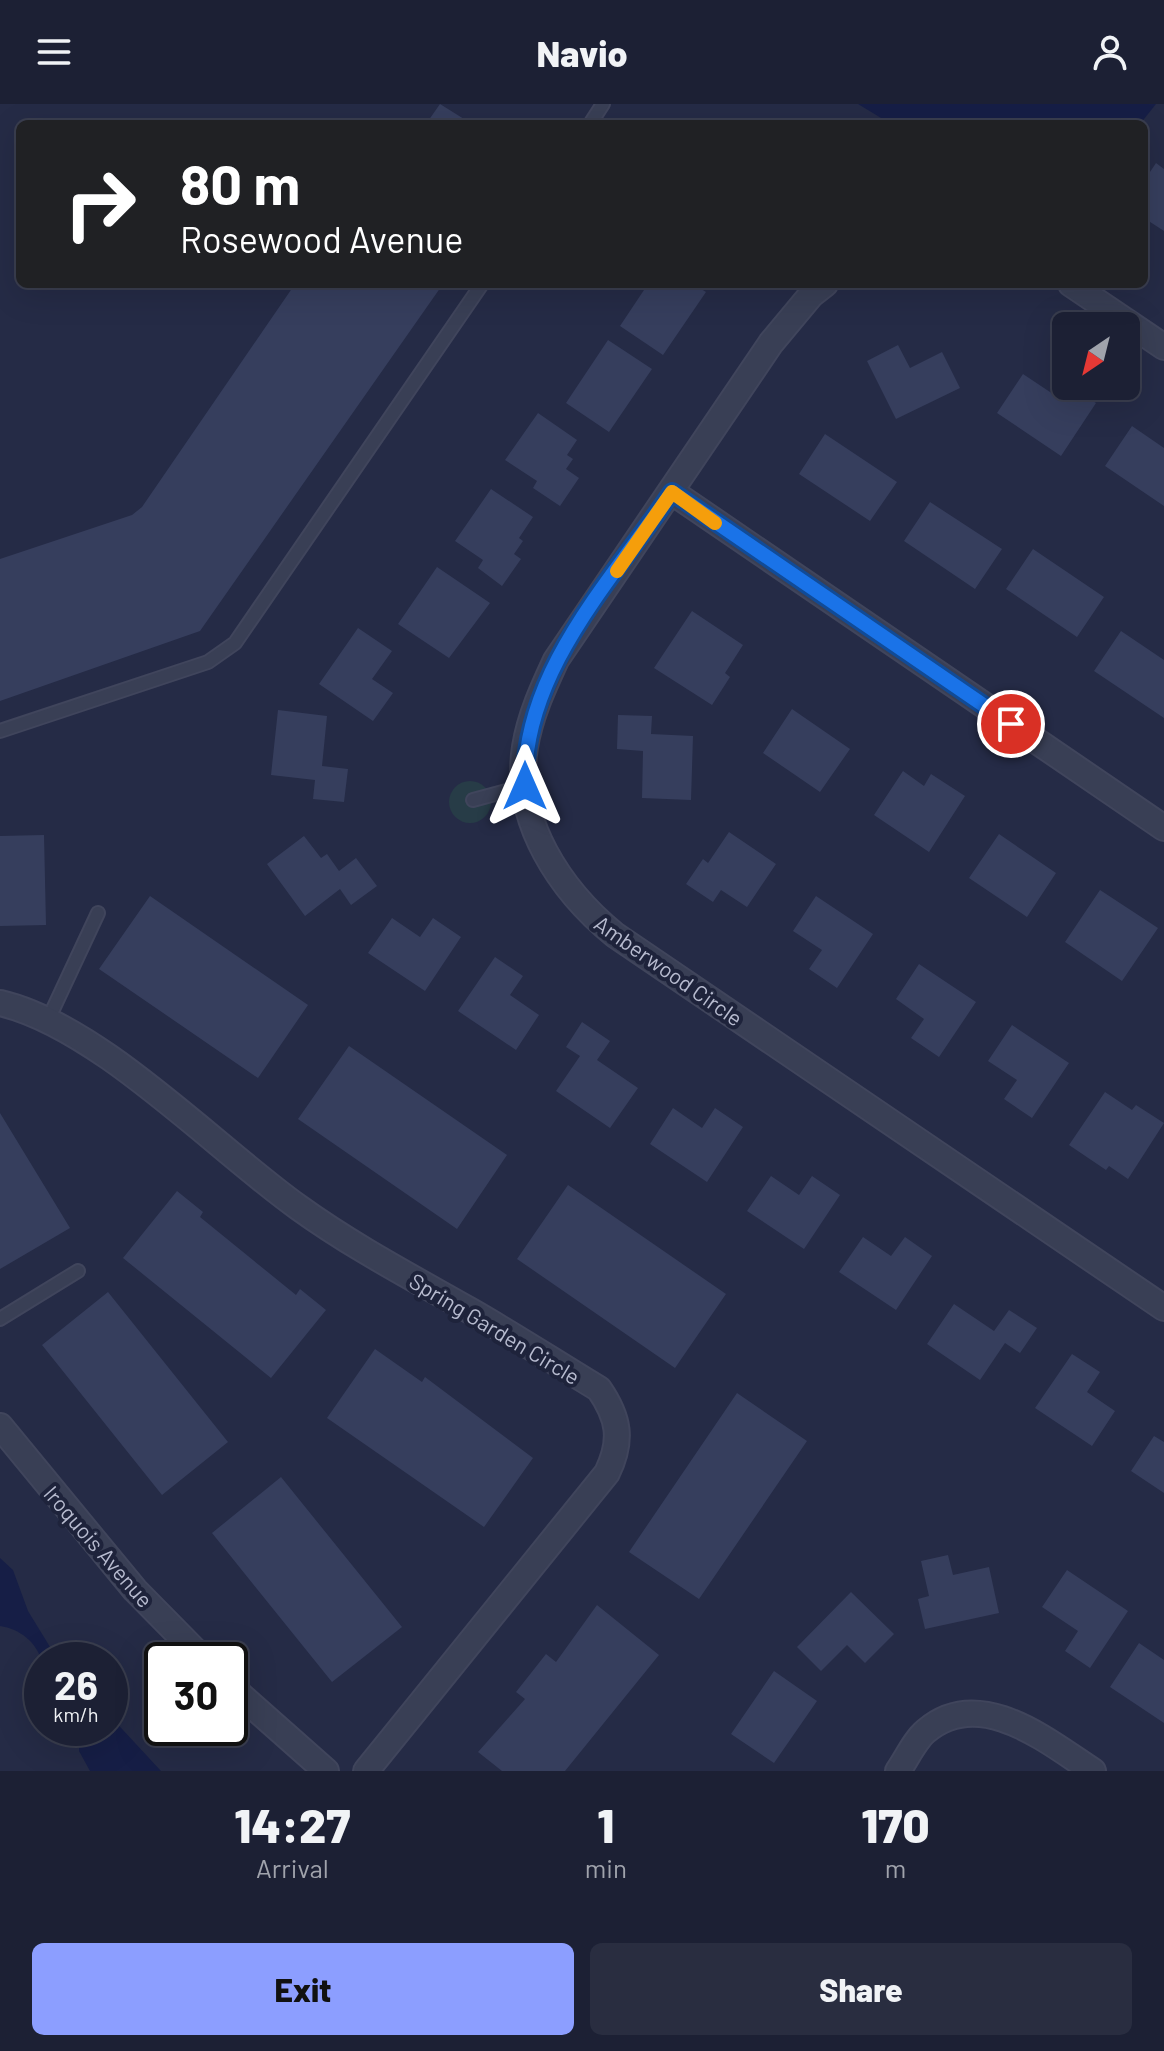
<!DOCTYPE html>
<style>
:root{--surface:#1c2034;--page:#292d40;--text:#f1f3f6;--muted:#a0a3ac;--line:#3a3e4f;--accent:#8c9eff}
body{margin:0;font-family:Barlow,sans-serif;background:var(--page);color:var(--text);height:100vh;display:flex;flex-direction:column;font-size:30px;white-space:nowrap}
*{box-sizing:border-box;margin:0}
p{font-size:26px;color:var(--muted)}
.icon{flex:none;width:44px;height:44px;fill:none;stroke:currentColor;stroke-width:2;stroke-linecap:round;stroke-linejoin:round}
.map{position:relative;height:1667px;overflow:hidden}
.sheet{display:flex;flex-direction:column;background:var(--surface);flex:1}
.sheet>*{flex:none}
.guide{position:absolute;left:16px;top:16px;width:1132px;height:168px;border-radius:12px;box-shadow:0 8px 32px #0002,0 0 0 2px var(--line);background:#202124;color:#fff;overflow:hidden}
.needle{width:52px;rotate:215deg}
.fabs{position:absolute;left:1052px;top:208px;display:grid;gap:16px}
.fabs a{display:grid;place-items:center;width:88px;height:88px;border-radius:12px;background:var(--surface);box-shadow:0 8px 32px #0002,0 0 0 2px var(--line);font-size:40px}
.speed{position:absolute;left:24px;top:1538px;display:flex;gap:16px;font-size:40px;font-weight:700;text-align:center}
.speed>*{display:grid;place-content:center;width:104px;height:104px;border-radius:50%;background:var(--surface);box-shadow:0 8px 32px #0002,0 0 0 2px var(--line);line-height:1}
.speed small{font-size:20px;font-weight:400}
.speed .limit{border:4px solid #111;border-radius:12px;background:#fff;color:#111}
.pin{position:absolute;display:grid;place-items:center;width:68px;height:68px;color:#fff;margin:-34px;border:4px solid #fff;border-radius:50%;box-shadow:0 2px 8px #0007}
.me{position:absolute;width:88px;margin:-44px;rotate:0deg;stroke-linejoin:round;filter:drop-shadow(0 0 6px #0008)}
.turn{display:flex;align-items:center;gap:28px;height:168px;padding:0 32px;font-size:36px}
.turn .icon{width:104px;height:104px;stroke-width:2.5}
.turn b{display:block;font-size:56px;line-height:68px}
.eta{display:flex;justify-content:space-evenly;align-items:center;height:136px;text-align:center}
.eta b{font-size:48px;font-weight:800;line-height:56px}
.cta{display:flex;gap:16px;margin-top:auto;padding:16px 32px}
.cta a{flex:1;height:92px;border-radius:12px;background:var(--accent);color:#111;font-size:32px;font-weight:800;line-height:92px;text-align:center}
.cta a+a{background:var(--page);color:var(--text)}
header{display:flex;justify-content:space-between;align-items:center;height:104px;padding:0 32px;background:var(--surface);font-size:36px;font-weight:800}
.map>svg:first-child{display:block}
.green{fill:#273c47}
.water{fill:#161e46}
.building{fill:#363e5d}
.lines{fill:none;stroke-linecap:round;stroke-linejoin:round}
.lane-casing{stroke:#40455c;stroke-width:16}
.street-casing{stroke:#40455c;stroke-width:28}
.lane{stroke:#393f55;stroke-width:12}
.street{stroke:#393f55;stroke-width:24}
.route-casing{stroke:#114b97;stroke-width:20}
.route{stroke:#1a73e8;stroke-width:14}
.slow{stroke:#f59e0b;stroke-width:14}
.labels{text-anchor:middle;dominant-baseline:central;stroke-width:8;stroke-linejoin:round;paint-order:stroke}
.street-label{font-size:22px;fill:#b7bbcf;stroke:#1e233b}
</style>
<header><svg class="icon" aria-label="menu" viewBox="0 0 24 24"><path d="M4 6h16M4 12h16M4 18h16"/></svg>Navio<svg class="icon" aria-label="person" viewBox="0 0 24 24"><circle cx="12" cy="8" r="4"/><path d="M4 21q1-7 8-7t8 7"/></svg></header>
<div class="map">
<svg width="1164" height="1667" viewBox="0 0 1164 1667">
<rect width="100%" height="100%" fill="#252b46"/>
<path class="green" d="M449 698a21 21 0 1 1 42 0a21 21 0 1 1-42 0Z"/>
<path class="water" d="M858 0H1156L1140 20H891Z
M0 1454 13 1466 28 1507 58 1556 42 1557C36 1538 20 1525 0 1522Z
M110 1612 161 1667H90L79 1647V1624H110Z"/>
<path class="building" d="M440 0 472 20H426Z
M1156 59 1164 65V127L1144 114V77Z
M295 180H443L200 527 0 597V455L132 411 142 403Z
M648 180H693L706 188 663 251 620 222Z
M608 236 652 265 609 328 566 299Z
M898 241 910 264 942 248 960 284 896 315 867 257Z
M1023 270 1062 296 1071 283 1096 299 1061 352 997 309Z
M538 309 577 336 567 351 573 355 566 365 579 374 560 402 533 384 537 377 505 356Z
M1132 322 1164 344V402L1105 362Z
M825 330 897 378 870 417 799 370Z
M491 385 533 413 519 434 523 437 514 450 521 455 502 482 478 464 483 456 455 437Z
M930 398 1002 445 975 485 904 437Z
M1033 445 1104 493 1077 533 1006 485Z
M437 463 490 499 449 554 398 520Z
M692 507 743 541 725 569 730 573 712 601 654 564Z
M358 524 392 547 372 575 393 589 373 617 319 580Z
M1121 527 1164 556V614L1094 567Z
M792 605 850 645 820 688 763 649Z
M278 606 327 612 322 662 348 665 344 698 313 695 315 676 271 671Z
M618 611 652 612 651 630 693 632 691 696 642 694 643 647 617 645Z
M903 667 924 682 931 670 965 692 929 748 874 711Z
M729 728 776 760 747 803 721 786 713 798 686 780 703 755 708 759Z
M999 730 1056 769 1027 813 969 774Z
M44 731 46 821 0 822V732Z
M304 732 321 754 327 750 339 767 356 754 377 782 351 801 340 785 305 812 267 760Z
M1100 786 1158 824 1122 877 1065 838Z
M150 792 308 901 258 974 99 865Z
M816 792 873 830 837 884 809 865 822 846 793 827Z
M392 814 420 833 433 814 461 833 425 887 368 849Z
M495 853 523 872 510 891 539 911 516 946 458 907Z
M919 860 976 898 939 953 911 934 924 915 896 895Z
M582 918 610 937 597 956 638 984 610 1024 556 987 580 952 566 943Z
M1012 921 1069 959 1032 1014 1004 995 1017 976 988 957Z
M349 942 507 1051 457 1125 298 1015Z
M1105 988 1132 1006 1136 1001 1164 1019 1128 1075 1109 1062 1106 1066 1069 1041Z
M673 1004 702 1024 715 1004 743 1023 707 1078 650 1040Z
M0 1009 70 1124 0 1165Z
M771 1072 799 1091 812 1072 840 1091 804 1145 747 1107Z
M568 1081 726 1190 675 1264 517 1155Z
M177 1087 203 1108 200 1113 296 1191 300 1185 326 1206 271 1274 123 1154Z
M863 1133 891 1152 905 1133 932 1152 896 1206 839 1168Z
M108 1188 228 1338 162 1391 42 1241Z
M954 1200 994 1227 1009 1206 1037 1224 1020 1249 1005 1239 980 1276 927 1240Z
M375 1245 422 1278 425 1273 533 1354 484 1423 327 1314Z
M1072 1250 1100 1268 1087 1288 1115 1307 1092 1342 1035 1304Z
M737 1289 807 1337 699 1495 629 1448Z
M1154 1332 1164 1338V1389L1131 1367Z
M281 1373 402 1523 332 1578 212 1429Z
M948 1451 953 1471 989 1463 999 1509 925 1525 918 1495 929 1492 921 1457Z
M1067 1466 1128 1507 1090 1564 1065 1547 1078 1527 1042 1503Z
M851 1488 894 1530 865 1559 847 1541 821 1567 797 1543Z
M597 1501 659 1551 565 1667H502L478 1648 525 1595 516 1588 546 1550 556 1558Z
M1139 1539 1164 1556V1619L1110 1583Z
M774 1567 817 1597 774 1659 731 1630Z"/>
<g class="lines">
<g class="lane-casing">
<path id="lane" d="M590 20 603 0
M0 627 208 558 235 539 482 180
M473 696 525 682
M48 916 98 809
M0 1215 78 1167"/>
</g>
<g class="street-casing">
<path id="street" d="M825 180 811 191 771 239 556 556C543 584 530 612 525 643 513 717 561 787 615 831L1164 1204
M1071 180 1164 243
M672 388 1164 724
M0 899C99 922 214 1043 298 1103 352 1142 411 1173 469 1206 513 1231 556 1259 599 1285 619 1314 623 1336 607 1369L366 1667
M0 1322 135 1486 204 1556
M230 1582 326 1667
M898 1667C907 1654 915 1636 926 1627 980 1581 1047 1637 1093 1667"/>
</g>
<use href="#lane" class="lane"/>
<use href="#street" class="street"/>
</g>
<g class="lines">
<g class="route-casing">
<path id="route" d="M525 682C522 569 611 477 672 388L1011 620"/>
</g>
<use href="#route" class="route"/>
<path class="slow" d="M617 467 672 388 715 419"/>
</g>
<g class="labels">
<g class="street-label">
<text transform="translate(669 866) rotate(35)">Amberwood Circle</text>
<text transform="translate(495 1224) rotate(31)">Spring Garden Circle</text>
<text transform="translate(99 1442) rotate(49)">Iroquois Avenue</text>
</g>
</g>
</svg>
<div class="fabs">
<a><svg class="needle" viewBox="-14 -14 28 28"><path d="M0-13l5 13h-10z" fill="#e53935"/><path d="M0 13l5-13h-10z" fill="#a0a3ac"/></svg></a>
</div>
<div class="speed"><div>26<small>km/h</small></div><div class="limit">30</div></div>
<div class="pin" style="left:1011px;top:620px;background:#d93025"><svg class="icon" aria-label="arrive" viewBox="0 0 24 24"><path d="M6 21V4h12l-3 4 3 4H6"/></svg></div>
<svg class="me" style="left:525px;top:682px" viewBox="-20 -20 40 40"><path d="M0-17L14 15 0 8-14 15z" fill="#1a73e8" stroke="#fff" stroke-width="4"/></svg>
<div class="guide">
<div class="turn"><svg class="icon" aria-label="right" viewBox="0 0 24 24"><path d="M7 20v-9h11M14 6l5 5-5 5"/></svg><div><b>80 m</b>Rosewood Avenue</div></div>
</div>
</div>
<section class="sheet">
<div class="eta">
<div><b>14:27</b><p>Arrival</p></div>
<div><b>1</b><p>min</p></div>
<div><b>170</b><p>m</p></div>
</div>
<div class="cta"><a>Exit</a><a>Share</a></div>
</section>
